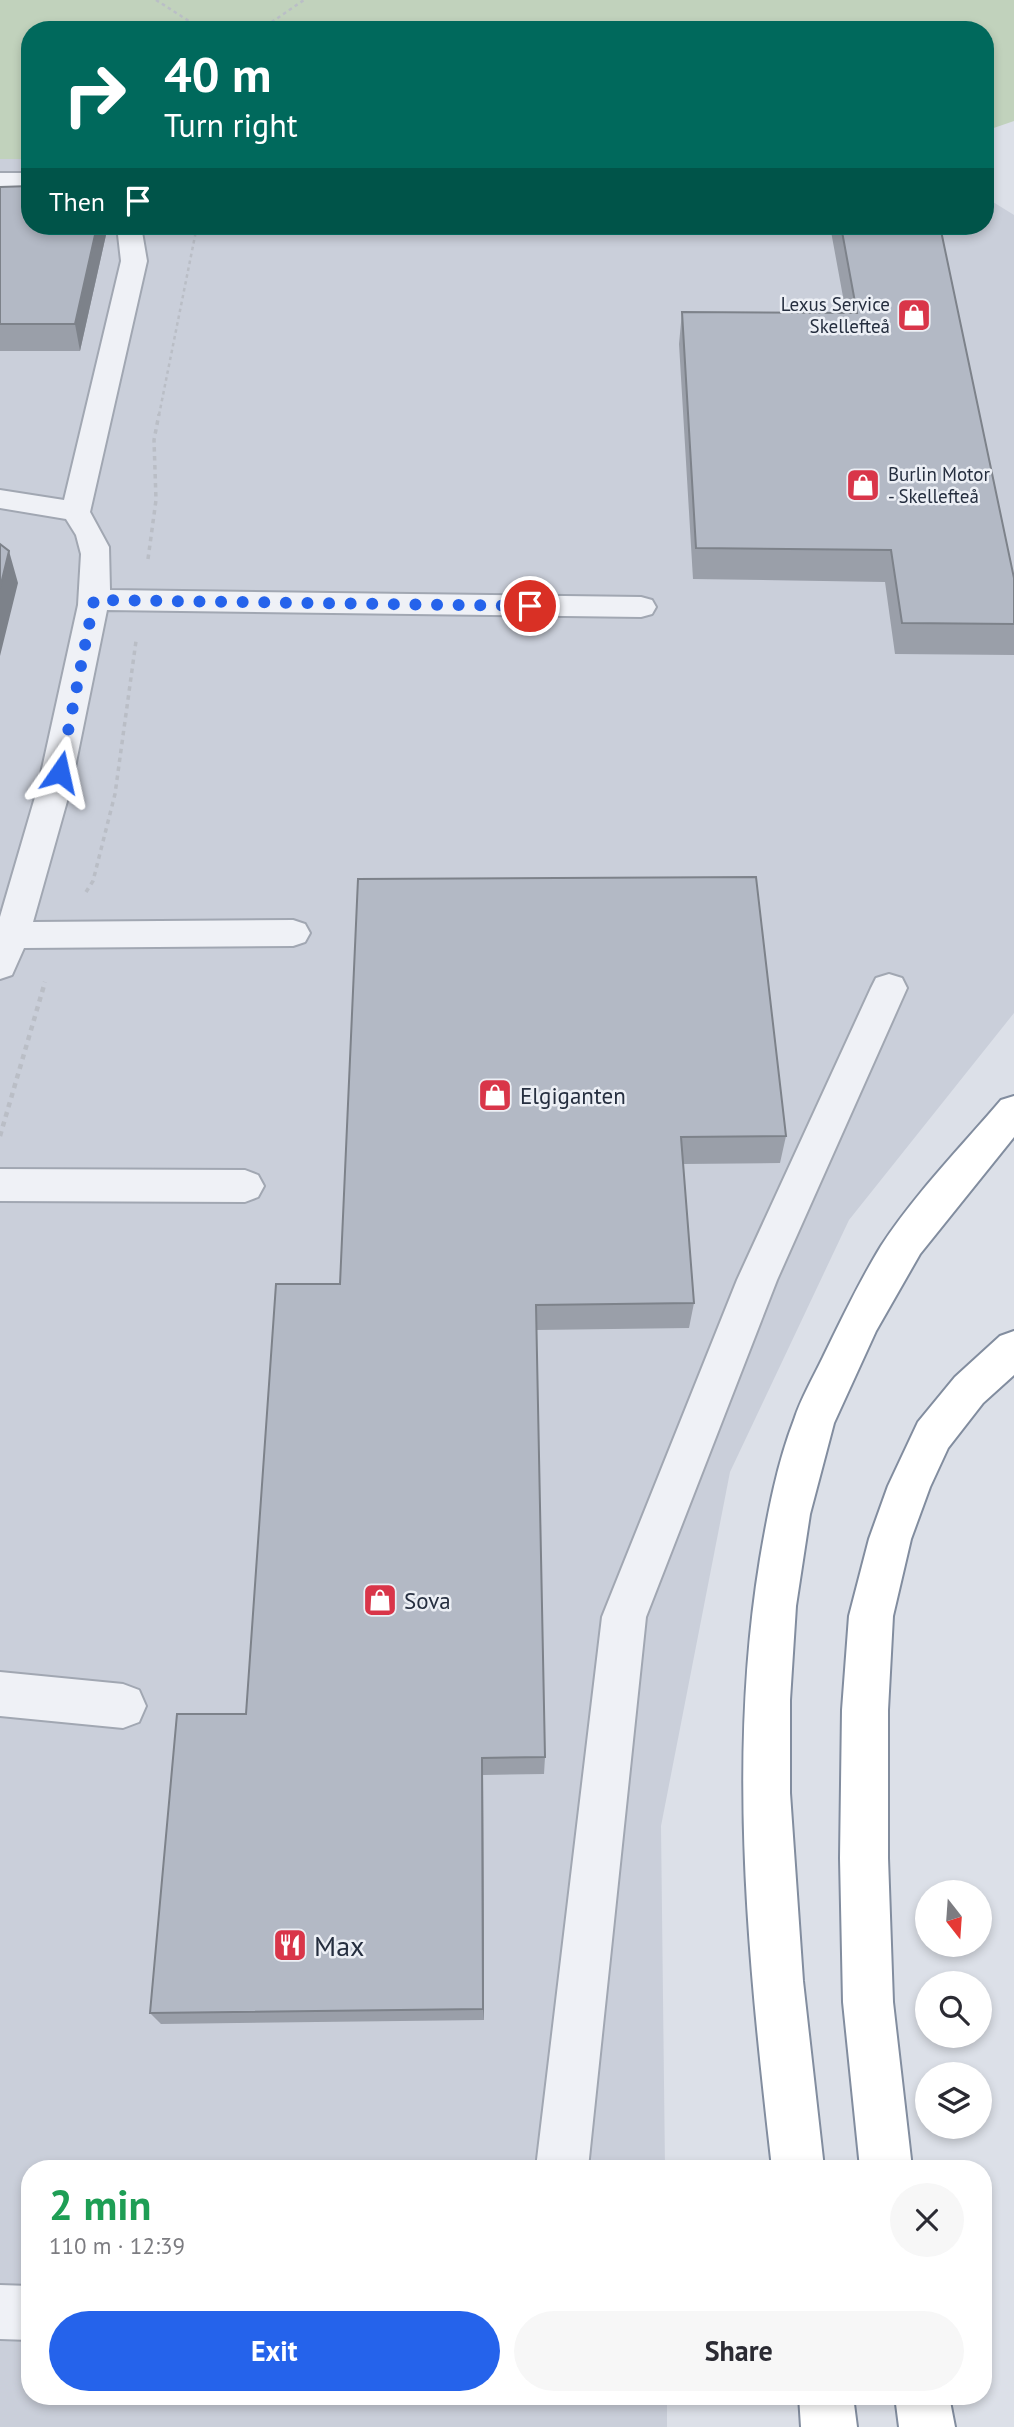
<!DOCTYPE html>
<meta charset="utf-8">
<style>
:root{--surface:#fff;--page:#f7f7f7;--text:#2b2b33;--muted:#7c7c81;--accent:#2563eb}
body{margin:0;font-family:"PT Sans",sans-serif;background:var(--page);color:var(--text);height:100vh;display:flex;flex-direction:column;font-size:26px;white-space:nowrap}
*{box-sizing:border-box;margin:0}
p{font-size:23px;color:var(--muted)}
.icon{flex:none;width:38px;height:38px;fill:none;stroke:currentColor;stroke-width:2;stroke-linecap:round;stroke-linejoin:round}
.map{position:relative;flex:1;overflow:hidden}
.details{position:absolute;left:21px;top:2160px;width:971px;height:245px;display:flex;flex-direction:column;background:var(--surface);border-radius:28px;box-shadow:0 4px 10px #0003}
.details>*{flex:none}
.banner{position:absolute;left:21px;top:21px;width:973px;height:214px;border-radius:28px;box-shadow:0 4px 10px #0003;background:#00695c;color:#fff;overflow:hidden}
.needle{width:46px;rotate:163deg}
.buttons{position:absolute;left:915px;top:1880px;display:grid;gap:14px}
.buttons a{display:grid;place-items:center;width:77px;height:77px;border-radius:50%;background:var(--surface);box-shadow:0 4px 10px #0003;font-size:35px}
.pin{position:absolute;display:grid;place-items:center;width:60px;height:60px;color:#fff;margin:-30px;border:4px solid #fff;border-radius:50%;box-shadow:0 2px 7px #0007}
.me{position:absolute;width:77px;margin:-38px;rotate:11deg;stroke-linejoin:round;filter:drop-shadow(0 0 5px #0008)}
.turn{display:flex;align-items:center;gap:24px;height:147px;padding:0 28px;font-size:32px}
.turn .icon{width:91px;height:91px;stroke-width:2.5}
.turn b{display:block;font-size:49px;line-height:60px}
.then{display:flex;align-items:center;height:66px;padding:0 28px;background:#0003;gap:14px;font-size:26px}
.round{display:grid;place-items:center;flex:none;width:74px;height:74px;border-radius:37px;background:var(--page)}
.head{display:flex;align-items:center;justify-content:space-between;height:119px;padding:0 28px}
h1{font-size:42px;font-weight:800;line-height:52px;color:#1e9e55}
.cta{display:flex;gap:14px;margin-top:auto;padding:14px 28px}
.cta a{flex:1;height:80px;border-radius:42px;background:var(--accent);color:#fff;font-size:28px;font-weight:800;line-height:80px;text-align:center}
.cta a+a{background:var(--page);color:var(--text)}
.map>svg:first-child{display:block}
.built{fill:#cacfda}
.green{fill:#c1d2bc}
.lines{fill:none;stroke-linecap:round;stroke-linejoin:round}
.minor-casing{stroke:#a1a7b2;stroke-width:4}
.highway-casing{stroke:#828d9f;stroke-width:4}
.path-far2{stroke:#babec6;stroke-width:2.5;stroke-dasharray:3.5 3.5;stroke-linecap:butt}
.path-far1{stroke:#babec6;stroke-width:3.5;stroke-dasharray:4.5 4.5;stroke-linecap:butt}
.path{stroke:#babec6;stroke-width:4.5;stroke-dasharray:5 5;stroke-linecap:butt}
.minor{fill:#eff1f6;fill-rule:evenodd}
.highway{fill:#fff;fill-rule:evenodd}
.wall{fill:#9a9fa9}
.shaded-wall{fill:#7d828a}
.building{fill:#b3b9c5;stroke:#7d828a;stroke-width:2}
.route{stroke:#2563eb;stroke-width:12;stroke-dasharray:0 21.6}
.labels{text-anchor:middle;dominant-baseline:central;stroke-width:5;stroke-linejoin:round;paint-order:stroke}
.far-poi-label{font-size:19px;fill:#252e3f;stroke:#eceff5;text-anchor:end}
.poi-label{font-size:23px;fill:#252e3f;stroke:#eceff5;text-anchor:start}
.near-poi-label{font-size:28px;fill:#252e3f;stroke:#eceff5;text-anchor:start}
</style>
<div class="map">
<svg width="1014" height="2427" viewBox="0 0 1014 2427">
<rect width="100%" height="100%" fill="#dce0e8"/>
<path class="built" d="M0 159H30V226H985V197L1014 215V1013L849 1220 730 1472 661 1826 665 2168H30V2396H667V2427H0Z"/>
<path class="green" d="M0 0H1014V121L985 131V30H30V159H0Z"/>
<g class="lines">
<g class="minor-casing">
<path id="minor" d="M0 173H30V187H0Z
M117 226H141L147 261 90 512 109 547 110 590 641 597 652 600 656 607 652 614 641 617 107 610 71 787 33 922 293 920 305 924 310 933 305 942 293 946 24 948 12 975 0 979V917L38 787 78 605 81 554 76 535 66 519 0 508V490L64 500 121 261Z
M889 974 902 978 907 988 777 1280 646 1617 588 2168H536L602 1617 737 1280 871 988 876 978Z
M0 1169 245 1170 258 1175 264 1186 258 1197 245 1202 0 1201Z
M0 1672 123 1684 139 1690 146 1706 139 1722 123 1728 0 1716Z
M0 2285 30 2286V2340L0 2339Z"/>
</g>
<g class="highway-casing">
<path id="highway" d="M1014 1096V1137L920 1254 876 1331 834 1423 810 1514 796 1606 790 1700V1793L803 1981 824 2168H772C749 1967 727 1760 760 1559 768 1512 777 1464 794 1420 801 1398 813 1378 823 1357 841 1320 859 1282 881 1246 915 1194 960 1148 1001 1100Z
M1014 1331V1375L983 1403 948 1448 930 1487 911 1539 893 1616 888 1710V1858L893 2002 912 2168H860L843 2002 840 1858 842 1710 849 1616 869 1539 888 1486 918 1422 955 1377 1000 1336Z
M799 2396H853L857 2427H801Z
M895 2396H949L955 2427H899Z"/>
</g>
<path class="path-far2" d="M156 0 203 30
M260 30 304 0
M159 415 197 226"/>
<path class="path-far1" d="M148 559 156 500 154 440 159 414
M86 892 93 881 115 794 136 641"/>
<path class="path" d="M0 1136 45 982"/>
<use href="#minor" class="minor"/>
<use href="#highway" class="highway"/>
</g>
<path class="wall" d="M0 187 30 226H108L80 351H0Z
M830 226H940L1014 578V655L895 654 885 582 693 579 679 344 682 312 846 313Z
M358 879 786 1136 780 1163 683 1164 694 1303 689 1328 536 1330 545 1757 544 1774 483 1775 484 2020 161 2024 150 2013 246 1714 340 1284Z"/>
<path class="shaded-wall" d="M97 226H108L80 351 75 324Z
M9 551 18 583 0 656V588Z
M482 1758 483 1775 484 2020 483 2009Z"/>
<path class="building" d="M30 186V226H97L75 324H0V187Z
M841 226H940L1014 578V624L902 623 891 550 696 548 682 312 857 313Z
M0 544 9 551 0 588Z
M756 877 786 1136 681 1137 694 1303 536 1305 545 1757 482 1758 483 2009 150 2013 177 1714H246L276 1284H340L358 879Z"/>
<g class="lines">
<path class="route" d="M60 772 94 600 530 606"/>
</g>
<defs>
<g id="shop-square" transform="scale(1.75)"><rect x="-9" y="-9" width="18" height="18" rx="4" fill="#d93549" stroke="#eceff5"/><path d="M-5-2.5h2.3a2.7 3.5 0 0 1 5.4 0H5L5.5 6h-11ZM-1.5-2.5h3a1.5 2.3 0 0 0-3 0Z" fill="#fff"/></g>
<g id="restaurant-square" transform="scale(1.75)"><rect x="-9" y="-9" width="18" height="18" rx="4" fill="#d93549" stroke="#eceff5"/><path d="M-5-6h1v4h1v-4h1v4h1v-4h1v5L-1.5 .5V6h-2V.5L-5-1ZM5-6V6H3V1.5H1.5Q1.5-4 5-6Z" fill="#fff"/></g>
</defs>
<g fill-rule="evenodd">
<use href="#shop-square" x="914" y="315"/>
<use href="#shop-square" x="863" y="485"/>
<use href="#shop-square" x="495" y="1095"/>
<use href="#shop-square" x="380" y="1600"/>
<use href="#restaurant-square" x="290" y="1945"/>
</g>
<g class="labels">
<g class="far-poi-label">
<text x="890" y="304">Lexus Service<tspan x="890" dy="22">Skellefteå</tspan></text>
<text x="888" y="474" text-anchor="start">Burlin Motor<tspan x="888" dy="22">- Skellefteå</tspan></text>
</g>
<g class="poi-label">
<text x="520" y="1095">Elgiganten</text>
<text x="404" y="1600">Sova</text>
</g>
<g class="near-poi-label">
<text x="314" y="1945">Max</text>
</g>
</g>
</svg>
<div class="buttons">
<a><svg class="needle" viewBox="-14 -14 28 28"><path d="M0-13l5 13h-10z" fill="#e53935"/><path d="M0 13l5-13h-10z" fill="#7c7c81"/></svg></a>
<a><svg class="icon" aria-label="search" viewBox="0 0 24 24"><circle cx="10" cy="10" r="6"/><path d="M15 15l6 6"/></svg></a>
<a><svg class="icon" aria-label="layers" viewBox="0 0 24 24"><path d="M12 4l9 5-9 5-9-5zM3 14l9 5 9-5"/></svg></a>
</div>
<div class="pin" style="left:530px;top:606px;background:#d93025"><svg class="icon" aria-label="arrive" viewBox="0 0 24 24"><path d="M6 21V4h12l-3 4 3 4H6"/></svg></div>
<svg class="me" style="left:60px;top:772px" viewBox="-20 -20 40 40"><path d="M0-17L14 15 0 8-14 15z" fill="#2563eb" stroke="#fff" stroke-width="4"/></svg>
<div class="banner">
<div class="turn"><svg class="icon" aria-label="right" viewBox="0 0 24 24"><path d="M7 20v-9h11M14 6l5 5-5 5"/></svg><div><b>40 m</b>Turn right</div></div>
<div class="then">Then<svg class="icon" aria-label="arrive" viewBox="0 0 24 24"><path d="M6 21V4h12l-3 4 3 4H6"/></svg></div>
</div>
<section class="details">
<div class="head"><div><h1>2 min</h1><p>110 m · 12:39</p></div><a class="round"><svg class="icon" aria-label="close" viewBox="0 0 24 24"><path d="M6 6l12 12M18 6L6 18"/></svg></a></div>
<div class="cta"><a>Exit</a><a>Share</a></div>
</section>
</div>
